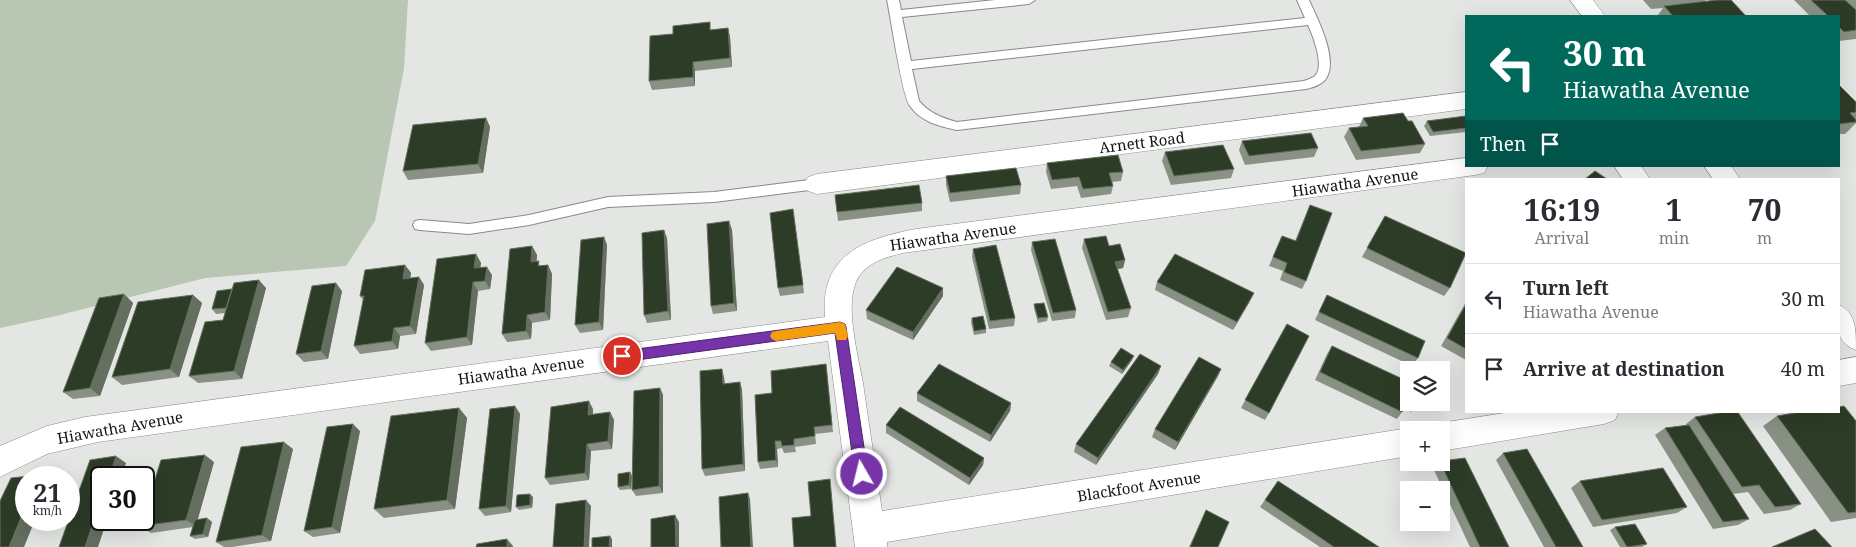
<!DOCTYPE html>
<meta charset="utf-8">
<style>
:root{--surface:#fff;--page:#f7f7f7;--text:#2b2b33;--muted:#7c7c81;--line:#e1e1e2}
body{margin:0;font-family:"Noto Serif",serif;background:var(--page);color:var(--text);height:100vh;display:flex;flex-direction:column;font-size:19px;white-space:nowrap}
*{box-sizing:border-box;margin:0}
p{font-size:16px;color:var(--muted)}
.icon{flex:none;width:28px;height:28px;fill:none;stroke:currentColor;stroke-width:2;stroke-linecap:round;stroke-linejoin:round}
.map{position:relative;flex:1;overflow:hidden}
.sheet{position:absolute;left:1465px;top:178px;width:375px;height:235px;display:flex;flex-direction:column;background:var(--surface);border-radius:0px;box-shadow:0 5px 20px #0002}
.sheet>*{flex:none}
.hud{position:absolute;left:1465px;top:15px;width:375px;height:152px;border-radius:0px;box-shadow:0 5px 20px #0002;background:#00695c;color:#fff;overflow:hidden}
.fabs{position:absolute;left:1400px;top:361px;display:grid;gap:10px}
.fabs a{display:grid;place-items:center;width:50px;height:50px;border-radius:0px;background:var(--surface);box-shadow:0 5px 20px #0002;font-size:25px}
.speed{position:absolute;left:15px;top:466px;display:flex;gap:10px;font-size:25px;font-weight:700;text-align:center}
.speed>*{display:grid;place-content:center;width:65px;height:65px;border-radius:50%;background:var(--surface);box-shadow:0 5px 20px #0002;line-height:1}
.speed small{font-size:12px;font-weight:400}
.speed .limit{border:2px solid #111;border-radius:8px;background:#fff;color:#111}
.pin{position:absolute;display:grid;place-items:center;width:42px;height:42px;color:#fff;margin:-21px;border:2px solid #fff;border-radius:50%;box-shadow:0 1px 5px #0007}
.me{position:absolute;width:55px;margin:-28px;rotate:352deg;stroke-linejoin:round;filter:drop-shadow(0 0 4px #0008)}
.turn{display:flex;align-items:center;gap:18px;height:105px;padding:0 15px;font-size:22px}
.turn .icon{width:65px;height:65px;stroke-width:2.5}
.turn b{display:block;font-size:35px;line-height:42px}
.then{display:flex;align-items:center;height:48px;padding:0 15px;background:#0003;gap:10px;font-size:19px}
.eta{display:flex;justify-content:space-evenly;align-items:center;height:85px;text-align:center}
.eta b{font-size:30px;font-weight:700;line-height:35px}
ul{padding:0;list-style:none}
li{display:flex;align-items:center;gap:15px;height:70px;padding:0 15px;border-top:1px solid var(--line)}
li div{flex:1}
li b{display:block;font-size:19px}
li em{font-style:normal}
.map>svg:first-child{display:block}
.green{fill:#b8c6b3}
.lines{fill:none;stroke-linecap:round;stroke-linejoin:round}
.lane-casing{stroke:#888a88;stroke-width:2}
.street-casing{stroke:#888a88;stroke-width:1}
.secondary-casing{stroke:#888a88;stroke-width:1}
.lane{fill:#fff;fill-rule:evenodd}
.street{fill:#fff;fill-rule:evenodd}
.secondary{fill:#fff;fill-rule:evenodd}
.wall{fill:#889184}
.shaded-wall{fill:#646f5f}
.building{fill:#2d3c27;stroke:#646f5f}
.route{fill:#7734a9;stroke:#4d226e}
.slow{fill:#f59e0b}
.labels{text-anchor:middle;dominant-baseline:central;stroke-width:5;stroke-linejoin:round;paint-order:stroke}
.street-label{font-size:15px;fill:#131413;stroke:#fff}
</style>
<div class="map">
<svg width="1856" height="547" viewBox="0 0 1856 547">
<rect width="100%" height="100%" fill="#e3e6e2"/>
<path class="green" d="M0 0H408L404 68 375 221 346 266 205 278 56 316 0 328Z"/>
<g class="lines">
<g class="lane-casing">
<path id="lane" d="M887 0H899L901 10 995 0H1035L1029 4 902 17 911 61 1305 18 1297 0H1309C1317 18 1341 63 1324 81 1320 85 1311 88 1306 89L957 130C939 126 921 122 910 106 902 96 891 18 887 0ZM1308 25C1313 36 1325 66 1315 76 1312 78 1307 80 1304 81L957 122C942 118 929 113 919 101L912 69Z
M817 179 822 181 823 184 822 187 817 189 714 202 608 207 529 225 469 234 420 230 415 229 413 225 415 221 420 220 469 224 529 215 608 197 714 192Z"/>
</g>
<g class="street-casing">
<path id="street" d="M1466 92V109L817 194 808 191 804 184 808 177 817 174Z
M1466 158V166H1488L1484 173 1475 175 903 253C886 257 864 263 856 282 845 308 858 355 863 383 869 426 876 469 882 511L1409 428 1414 430H1409V456L887 542V547H855L828 341 98 442 47 454 0 477V446L47 426 85 417 825 317C820 254 864 239 916 229Z
M1614 166H1641L1650 179H1623Z
M1856 357V383L1839 386V360Z
M1517 411H1619L1615 420 1604 424 1441 451V430H1429L1430 427 1441 423Z"/>
</g>
<g class="secondary-casing">
<path id="secondary" d="M1570 0H1593L1605 16H1582Z
M1704 166H1731L1740 179H1713Z
M1839 305C1856 313 1856 329 1856 350 1834 342 1838 325 1839 305Z"/>
</g>
<use href="#lane" class="lane"/>
<use href="#street" class="street"/>
<use href="#secondary" class="secondary"/>
</g>
<path class="wall" d="M1643 0H1706L1705 1 1746 16H1658V15L1663 8 1651 9Z
M1794 0H1856V39L1839 41V16H1810Z
M728 28 730 37 732 67 695 71V86L652 90 649 81 711 30Z
M1839 85 1856 102V123L1845 134H1839Z
M1466 116V132L1430 136 1424 126 1427 121Z
M486 118 490 127 483 173 408 180 403 171Z
M1363 118 1408 121 1425 144 1420 153 1356 160 1344 137 1349 128 1359 127Z
M1242 141 1318 148 1314 157 1245 165 1239 150Z
M1165 152 1234 169 1231 178 1171 185 1162 161Z
M1047 163 1123 172 1121 181 1112 182 1113 186 1111 194 1081 198 1077 186 1051 189 1046 172Z
M946 176 1021 185 1020 194 950 202 946 185Z
M835 195 922 203V211L838 221Z
M1310 205 1306 281 1302 289 1280 280 1283 271 1269 266 1282 236 1295 241Z
M1385 216 1450 288 1444 296 1362 257Z
M794 218 804 293 780 296 778 288Z
M729 221 732 230 737 311 713 314 711 306Z
M604 237 607 245 603 330 580 333 575 325Z
M667 238 671 320 647 323 644 315Z
M1084 239 1125 260 1123 268 1117 269 1131 308 1128 317 1106 320 1082 248Z
M1032 242 1076 310 1075 318 1052 321 1031 250Z
M532 246 537 255 536 262 541 266 548 265 552 274 550 320 532 323 531 339 507 342 502 334Z
M973 249 1015 318 1014 326 989 329 972 257Z
M476 254 481 263 480 268 492 275 490 289 478 291 472 345 431 351 425 343Z
M405 265 411 273 410 278 419 277 424 285 416 334 400 336 398 349 360 354 354 346 363 300 360 296Z
M1157 282 1250 301 1233 330 1155 290Z
M266 288 242 379 198 383 189 376 223 320 225 313 216 314 212 309Z
M342 291 328 359 304 362 296 354Z
M124 294 133 303 100 396 73 399 63 392Z
M193 295 202 303 179 377 122 385 112 377Z
M1327 295 1418 358 1412 366 1315 320Z
M943 296 913 340 867 319 866 310Z
M1466 302V360L1441 346Z
M1034 304 1048 317 1047 321 1038 323 1034 308Z
M972 318 986 329V333L974 335 971 322Z
M1287 324 1269 413 1265 420 1241 408Z
M1332 346 1409 382V402H1418L1417 404 1411 412 1404 408 1402 412 1397 419 1315 380 1327 354Z
M1132 360 1122 374 1109 366 1111 362Z
M1161 366 1158 374 1096 465 1074 452 1076 444Z
M1221 369 1218 376 1175 450 1152 437 1155 429Z
M827 372 833 432 815 434 816 444 795 447 796 452 784 453 782 448 777 449 778 467 760 469 758 462 772 393Z
M724 377 725 384 740 382 742 390 745 471 705 476 702 469Z
M660 388 663 395V493L636 496 632 490Z
M917 393 1011 403 1010 411 990 442 917 401Z
M515 406 520 414 511 512 485 516 479 509Z
M459 408 467 418 455 509 384 518 374 509Z
M593 409V415L610 412 614 420 612 449 591 451 589 480 550 485 545 478Z
M1777 416 1856 421V518L1831 522 1763 426Z
M1695 417 1801 504 1790 510 1764 514 1748 492 1733 494 1749 519 1738 525 1713 529 1655 435 1665 428 1686 425V424Z
M886 425 984 458 983 465 969 485 886 433Z
M360 431 340 533 313 537 304 531Z
M293 449 271 541 232 547H224L216 542Z
M1503 453 1583 547H1544L1496 460Z
M214 462 197 520 207 518 212 522 208 537 195 539 190 536 193 527 151 533 140 526Z
M1438 462H1441L1509 547H1470L1433 468Z
M632 476 631 489 620 490 618 487Z
M1278 481 1379 547H1320L1260 507Z
M1580 481 1687 507 1677 513 1593 527 1571 488Z
M533 497 532 508 519 510 516 507Z
M1206 510 1218 547H1189L1203 517Z
M1615 527 1647 544 1642 547H1620L1610 530Z"/>
<path class="shaded-wall" d="M728 28 730 37 732 67 730 58Z
M693 62 695 71V86L693 77Z
M486 118 490 127 483 173 478 164Z
M729 221 732 230 737 311 734 303Z
M664 230 667 238 671 320 668 311Z
M604 237 607 245 603 330 599 322Z
M532 246 537 255 536 271 531 262Z
M476 254 481 263 479 277 474 268Z
M1125 260 1123 268 1113 270 1115 262Z
M405 265 411 273 409 287 403 279Z
M548 265 552 274 550 320 545 312Z
M487 267 492 275 490 289 485 281Z
M419 277 424 285 416 334 410 326Z
M259 280 266 288 242 379 234 371Z
M473 282 478 291 472 345 467 337Z
M336 283 342 291 328 359 321 351Z
M943 288V296L913 340V332Z
M1254 293 1250 301 1233 330 1237 322Z
M124 294 133 303 100 396 90 388Z
M193 295 202 303 179 377 170 369Z
M527 315 532 323 531 339 526 331Z
M394 328 400 336 398 349 392 341Z
M1134 356 1132 360 1122 374 1123 370Z
M1161 366 1158 374 1096 465 1098 458Z
M722 369 724 377 725 392 723 384Z
M1221 369 1218 376 1175 450 1178 442Z
M740 382 742 390 745 471 743 464Z
M660 388 663 395V493L659 486Z
M589 401 593 409 592 423 588 415Z
M1011 403 1010 411 990 442 991 435Z
M515 406 520 414 511 512 506 506Z
M459 408 467 418 455 509 447 500Z
M610 412 614 420 612 449 608 441Z
M353 424 360 431 340 533 332 527Z
M775 441 777 449 778 467 776 460Z
M284 442 293 449 271 541 262 535Z
M587 444 591 451 589 480 585 473Z
M205 455 214 462 196 526 186 520Z
M116 456 126 463 122 478H109Z
M984 458 983 465 969 485 970 478Z
M630 472 632 476 631 489 629 485Z
M748 493 750 499 753 547H751Z
M530 494 533 497 532 508 530 505Z
M101 499V520H107L98 547H85Z
M586 500 591 506 589 547H584Z
M26 505V520H35L24 547H9Z
M675 515 679 522V547H676Z
M207 518 212 522 208 537 203 534Z
M610 536 612 539V547H609Z
M507 539 513 546V547H507Z"/>
<path class="building" d="M1717 0H1731L1746 16H1673L1664 6Z
M1811 0H1845L1856 10V30L1844 32 1839 27V16H1828Z
M710 22V30L728 28 730 58 693 62V77L649 81 650 36 673 34V26Z
M1839 85 1856 102V112L1850 113 1856 120V122L1839 124Z
M1403 113 1408 121H1412L1425 144 1361 151 1349 128 1368 126 1363 118Z
M1466 116V128L1433 132 1427 121Z
M486 118 478 164 403 171 413 125Z
M1311 133 1318 148 1249 156 1242 141Z
M1223 145 1234 169 1174 176 1165 152Z
M1118 155 1123 172 1109 173 1113 186 1083 189 1079 177 1052 180 1047 163Z
M1016 168 1021 185 950 193 946 176Z
M1595 171 1607 179H1585Z
M919 185 922 203 837 212 835 195Z
M1310 205 1332 213 1306 281 1284 272 1287 263 1273 257 1282 236 1296 241Z
M793 209 803 285 778 288 770 213Z
M1385 216 1466 253 1450 288 1367 248Z
M729 221 734 303 711 306 707 224Z
M664 230 668 311 644 315 642 233Z
M1106 236 1109 246 1120 244 1125 260 1115 262 1131 308 1108 312 1084 239Z
M604 237 599 322 575 325 581 240Z
M1055 239 1076 310 1053 313 1032 242Z
M996 245 1015 318 990 321 973 249Z
M532 246 531 262 539 261 538 266 548 265 545 312 527 315 526 331 502 334 510 249Z
M476 254 474 268 487 267 485 281 473 282 467 337 425 343 437 259Z
M1175 254 1254 293 1237 322 1157 282Z
M405 265 403 279 419 277 410 326 394 328 392 341 354 346 364 296H360L365 270Z
M897 267 943 288 913 332 866 310Z
M259 280 234 371 189 376 205 322 223 320 234 283Z
M336 283 321 351 296 354 312 286Z
M232 289 226 308 212 309 217 291Z
M124 294 90 388 63 392 99 298Z
M193 295 170 369 112 377 138 302Z
M1327 295 1425 341 1418 358 1319 312Z
M1044 303 1048 317 1038 318 1034 304Z
M1466 304V349L1447 338Z
M983 316 986 329 974 331 972 318Z
M1287 324 1309 336 1269 413 1245 400Z
M1332 346 1409 382V400L1408 399 1402 412 1320 372Z
M1121 348 1134 356 1123 370 1111 362Z
M1140 354 1161 366 1098 458 1076 444Z
M1199 357 1221 369 1178 442 1155 429Z
M826 364 832 425 814 427 815 436 794 439V445L782 446 781 441H775L776 460 758 462 755 395 772 393 771 371Z
M939 364 1011 403 991 435 917 393Z
M722 369 723 384 740 382 743 464 702 469 700 371Z
M660 388 659 486 632 490 634 391Z
M589 401 588 415 610 412 608 441 587 444 585 473 545 478 551 407Z
M515 406 506 506 479 509 490 409Z
M1844 406 1856 421V512L1848 513 1777 416 1806 411H1839V407Z
M900 407 984 458 970 478 886 425Z
M459 408 447 500 374 509 391 416Z
M1731 411H1737L1801 504 1775 507 1759 485 1742 487 1695 417Z
M353 424 332 527 304 531 327 427Z
M1689 425 1749 519 1723 522 1665 428Z
M284 442 262 535 216 542 241 447Z
M1527 449 1583 547H1556L1503 453Z
M205 455 186 520 140 526 142 520H144V515L161 460Z
M116 456 109 478H101V499L85 547H59L90 460Z
M1465 458 1509 547H1480L1440 462H1441V461Z
M1663 468 1687 507 1602 520 1580 481Z
M630 472 629 485 618 487V474Z
M39 475 38 478H26V505L9 547H0V501L11 478Z
M830 479 836 547H794L792 518 811 516 808 482Z
M1278 481 1379 547H1334L1265 500Z
M748 493 751 547H721L719 497Z
M530 494V505L516 507 517 495Z
M586 500 584 547H553L556 504Z
M1206 510 1229 522 1218 547H1190Z
M675 515 676 547H651V519Z
M207 518 203 534 190 536 195 520Z
M1635 524 1647 544 1627 547 1615 527Z
M1815 529 1832 547H1772Z
M610 536 609 547H592V538Z
M507 539V547H476L477 544Z"/>
<path class="route" d="M840 322 845 324 846 327 868 474 866 478 862 480 857 478 855 474 835 333 622 362 618 360 616 356 618 353 622 351Z"/>
<path class="slow" d="M840 322 845 324 848 336 846 340H837L835 333 776 341 772 339 770 336 772 332 776 331Z"/>
<g class="labels">
<g class="street-label">
<text transform="translate(1142 142) rotate(-7)">Arnett Road</text>
<text transform="translate(1355 182) rotate(-8)">Hiawatha Avenue</text>
<text transform="translate(953 236) rotate(-8)">Hiawatha Avenue</text>
<text transform="translate(521 370) rotate(-8)">Hiawatha Avenue</text>
<text transform="translate(120 427) rotate(-10)">Hiawatha Avenue</text>
<text transform="translate(1139 486) rotate(-9)">Blackfoot Avenue</text>
</g>
</g>
</svg>
<div class="fabs">
<a><svg class="icon" aria-label="layers" viewBox="0 0 24 24"><path d="M12 4l9 5-9 5-9-5zM3 14l9 5 9-5"/></svg></a>
<a>+</a>
<a>−</a>
</div>
<div class="speed"><div>21<small>km/h</small></div><div class="limit">30</div></div>
<div class="pin" style="left:622px;top:356px;background:#d93025"><svg class="icon" aria-label="arrive" viewBox="0 0 24 24"><path d="M6 21V4h12l-3 4 3 4H6"/></svg></div>
<svg class="me" style="left:862px;top:474px" viewBox="-20 -20 40 40"><circle r="17" fill="#7734a9" stroke="#fff" stroke-width="3"/><path d="M0-11L8 9 0 5-8 9z" fill="#fff"/></svg>
<div class="hud">
<div class="turn"><svg class="icon" aria-label="left" viewBox="0 0 24 24"><path d="M17 20v-9H6M10 6l-5 5 5 5"/></svg><div><b>30 m</b>Hiawatha Avenue</div></div>
<div class="then">Then<svg class="icon" aria-label="arrive" viewBox="0 0 24 24"><path d="M6 21V4h12l-3 4 3 4H6"/></svg></div>
</div>
<section class="sheet">
<div class="eta">
<div><b>16:19</b><p>Arrival</p></div>
<div><b>1</b><p>min</p></div>
<div><b>70</b><p>m</p></div>
</div>
<ul>
<li><svg class="icon" aria-label="left" viewBox="0 0 24 24"><path d="M17 20v-9H6M10 6l-5 5 5 5"/></svg><div><b>Turn left</b><p>Hiawatha Avenue</p></div><em>30 m</em></li>
<li><svg class="icon" aria-label="arrive" viewBox="0 0 24 24"><path d="M6 21V4h12l-3 4 3 4H6"/></svg><div><b>Arrive at destination</b></div><em>40 m</em></li>
</ul>
</section>
</div>
